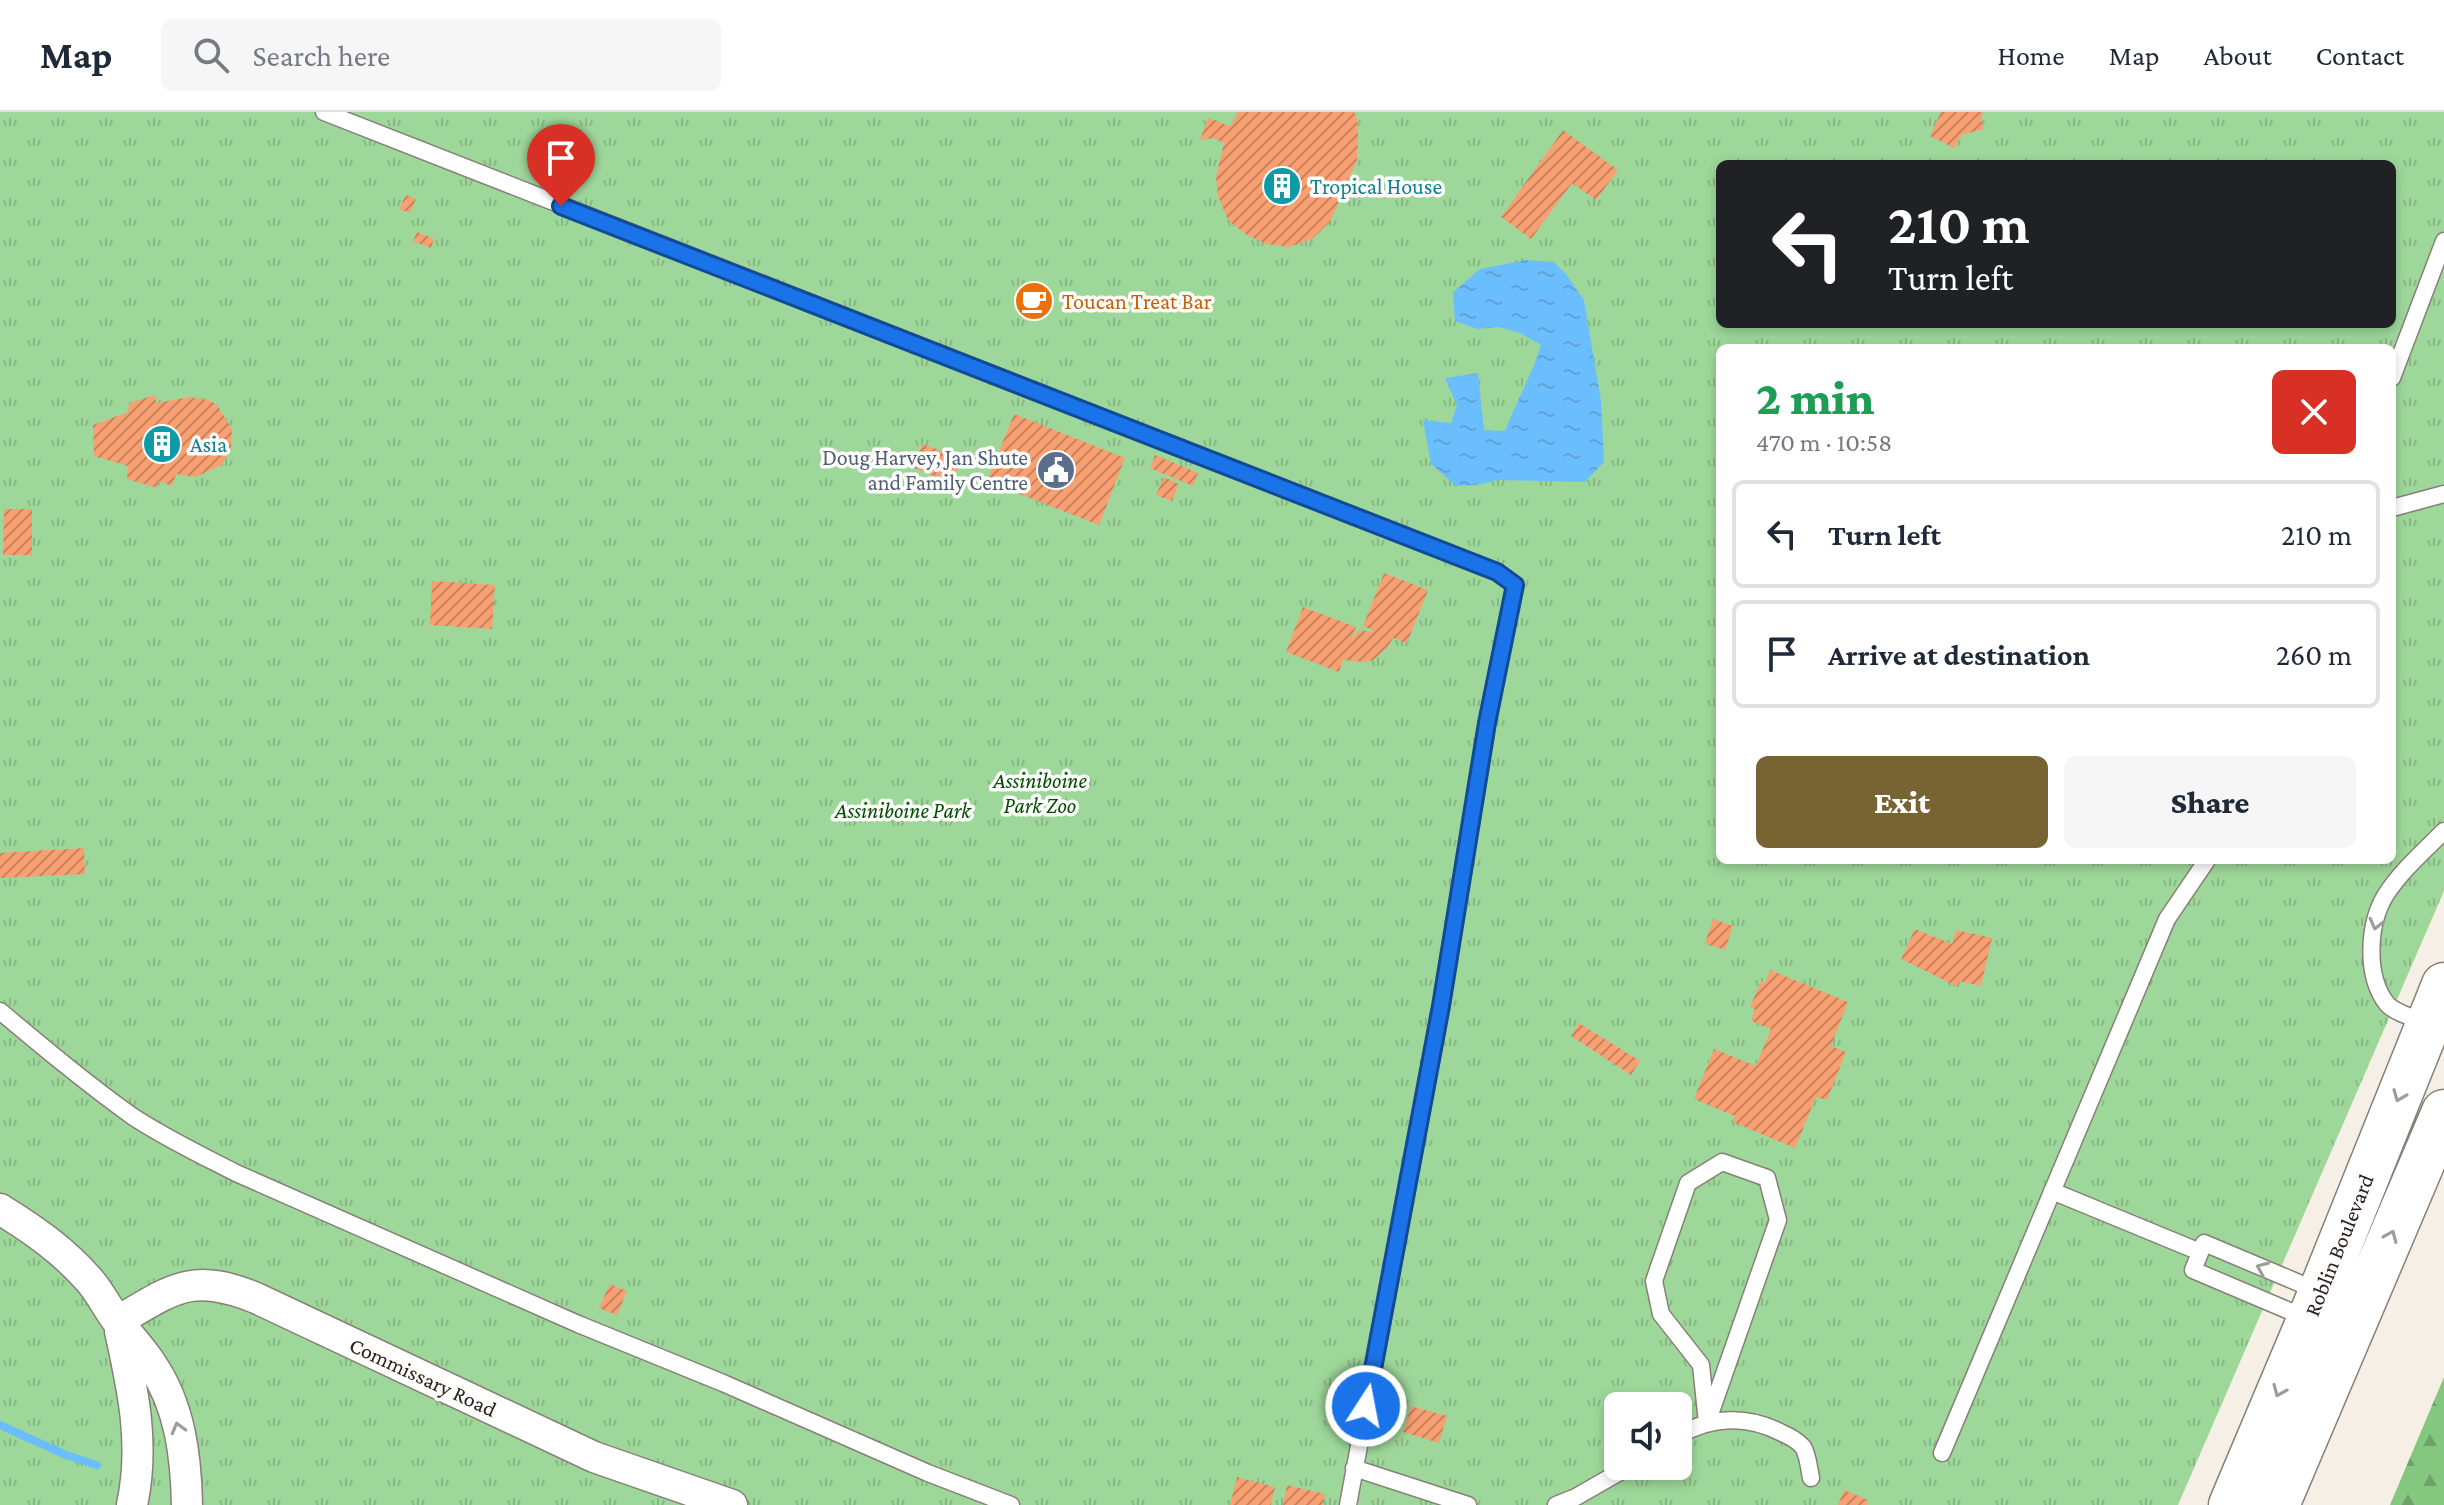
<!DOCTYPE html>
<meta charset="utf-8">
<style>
:root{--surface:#fff;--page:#f6f6f7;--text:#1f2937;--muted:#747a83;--line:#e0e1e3;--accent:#786433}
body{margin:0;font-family:"Crimson Pro",serif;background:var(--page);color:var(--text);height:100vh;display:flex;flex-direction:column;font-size:30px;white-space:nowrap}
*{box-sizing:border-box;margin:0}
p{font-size:26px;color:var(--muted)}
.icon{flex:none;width:44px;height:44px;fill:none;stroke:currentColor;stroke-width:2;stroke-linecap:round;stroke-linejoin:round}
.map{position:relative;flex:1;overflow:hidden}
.side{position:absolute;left:1716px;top:232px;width:680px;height:520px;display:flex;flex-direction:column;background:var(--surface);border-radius:12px;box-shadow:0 4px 12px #0003}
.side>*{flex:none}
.banner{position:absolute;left:1716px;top:48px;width:680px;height:168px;border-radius:12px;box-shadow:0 4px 12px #0003;background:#202124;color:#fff;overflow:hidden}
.fabs{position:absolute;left:1604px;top:1280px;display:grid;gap:16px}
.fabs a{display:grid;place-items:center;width:88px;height:88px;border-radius:12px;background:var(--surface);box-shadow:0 4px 12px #0003;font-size:40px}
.pin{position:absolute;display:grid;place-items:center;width:68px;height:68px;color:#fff;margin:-82px -34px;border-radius:50% 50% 50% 0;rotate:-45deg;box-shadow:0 0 8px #0007}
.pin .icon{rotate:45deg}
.me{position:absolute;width:88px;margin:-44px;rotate:11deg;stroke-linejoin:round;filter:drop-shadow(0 0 6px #0008)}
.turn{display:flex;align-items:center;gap:28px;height:168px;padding:0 40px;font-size:36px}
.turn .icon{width:104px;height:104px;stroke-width:2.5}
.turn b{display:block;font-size:56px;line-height:68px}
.round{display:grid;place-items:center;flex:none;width:84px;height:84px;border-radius:12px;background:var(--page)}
.head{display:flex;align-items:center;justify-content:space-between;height:136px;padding:0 40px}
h1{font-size:48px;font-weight:800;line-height:60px;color:#1e9e55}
.cta{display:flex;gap:16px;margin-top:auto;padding:16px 40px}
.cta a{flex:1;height:92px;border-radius:12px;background:var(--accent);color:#fff;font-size:32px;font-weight:800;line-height:92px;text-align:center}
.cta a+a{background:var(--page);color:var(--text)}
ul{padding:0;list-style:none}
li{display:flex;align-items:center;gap:24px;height:108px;margin:0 16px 12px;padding:0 24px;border:4px solid var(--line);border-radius:12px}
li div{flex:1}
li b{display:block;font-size:30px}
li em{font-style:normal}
header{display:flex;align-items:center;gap:48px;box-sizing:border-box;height:112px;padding:0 40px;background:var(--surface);border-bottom:2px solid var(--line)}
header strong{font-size:38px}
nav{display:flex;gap:44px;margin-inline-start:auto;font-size:28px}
.search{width:560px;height:72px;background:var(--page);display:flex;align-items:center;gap:20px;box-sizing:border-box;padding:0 28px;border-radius:12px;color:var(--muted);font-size:30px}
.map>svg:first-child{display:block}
.forest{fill:url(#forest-firs)}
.park{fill:url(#park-tufts);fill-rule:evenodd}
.water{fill:url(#water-ripples)}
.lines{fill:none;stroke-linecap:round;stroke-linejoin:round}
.stream{stroke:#6bbefd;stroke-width:8}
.building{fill:url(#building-hatch)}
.lane-casing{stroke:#868077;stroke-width:19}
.street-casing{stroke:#868077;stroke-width:33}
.secondary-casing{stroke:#868077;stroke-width:47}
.lane{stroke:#fff;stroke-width:16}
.street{stroke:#fff;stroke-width:30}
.secondary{stroke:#fff;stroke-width:44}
.oneway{stroke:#9d9c9a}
.route-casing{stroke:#114b97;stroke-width:20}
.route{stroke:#1a73e8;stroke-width:14}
.labels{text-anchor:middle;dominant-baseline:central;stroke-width:7;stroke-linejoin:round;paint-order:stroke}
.culture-label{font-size:22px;fill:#0d838f;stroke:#fffdfb;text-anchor:start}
.food-label{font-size:22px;fill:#c56008;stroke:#fffdfb;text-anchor:start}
.service-label{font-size:22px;fill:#4e5e75;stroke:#fffdfb;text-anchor:end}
.park-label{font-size:22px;font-style:italic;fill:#004d04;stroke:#fffdfb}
.street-label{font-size:22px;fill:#25221f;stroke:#fffdfb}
</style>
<header>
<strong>Map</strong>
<div class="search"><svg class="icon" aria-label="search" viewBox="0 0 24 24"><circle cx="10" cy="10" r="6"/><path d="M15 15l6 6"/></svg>Search here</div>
<nav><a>Home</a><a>Map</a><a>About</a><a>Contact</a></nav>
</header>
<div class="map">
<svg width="2444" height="1393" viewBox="0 0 2444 1393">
<defs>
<pattern id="forest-firs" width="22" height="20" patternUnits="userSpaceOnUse" patternTransform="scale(2)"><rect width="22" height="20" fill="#84c880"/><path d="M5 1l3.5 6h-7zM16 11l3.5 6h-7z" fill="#6ca268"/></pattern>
<pattern id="park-tufts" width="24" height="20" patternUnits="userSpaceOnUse" patternTransform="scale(2)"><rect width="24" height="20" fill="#9ed79a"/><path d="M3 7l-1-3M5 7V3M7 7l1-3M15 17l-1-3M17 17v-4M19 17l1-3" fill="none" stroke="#88b884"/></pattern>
<pattern id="water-ripples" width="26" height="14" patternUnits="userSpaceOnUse" patternTransform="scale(2)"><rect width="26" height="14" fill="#6bbefd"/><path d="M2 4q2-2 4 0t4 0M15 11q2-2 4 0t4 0" fill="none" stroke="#5da3d8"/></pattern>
<pattern id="building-hatch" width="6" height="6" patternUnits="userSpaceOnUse" patternTransform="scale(2)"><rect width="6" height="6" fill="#f8a072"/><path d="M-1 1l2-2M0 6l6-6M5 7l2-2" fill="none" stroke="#c9825d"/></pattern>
</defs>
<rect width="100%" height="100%" fill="#f6efe5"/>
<path class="forest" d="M2444 1265V1393H2390Z"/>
<path class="park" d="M0 0H2444V779L2178 1393H0ZM1720 52H2392V212H1720ZM1720 236H2392V748H1720ZM1618 1294H1678V1354H1618Z"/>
<path class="water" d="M1526 148 1554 150 1566 162 1584 188 1601 289 1604 350 1585 370 1498 368 1477 373 1456 374 1431 352 1423 308 1451 311 1457 293 1445 266 1478 261 1484 318 1505 319C1516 290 1532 263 1541 233L1520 221 1499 215 1477 217 1455 209 1453 180 1480 157Z"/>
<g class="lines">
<path class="stream" d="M0 1313 66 1343 97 1353"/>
</g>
<path class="building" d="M1238 0H1354L1357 6 1358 29 1357 48 1330 110 1312 127 1289 135 1267 132 1247 123 1228 108 1218 84 1216 65 1224 31 1213 26 1200 28 1208 6 1230 14Z
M1941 0H1983L1981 6 1984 17 1961 23 1954 36 1930 24Z
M1563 18 1618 58 1596 88 1572 71 1531 127 1501 105Z
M406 83 416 87 410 101 399 97Z
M417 120 434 127 431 136 413 129Z
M1041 170 1052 197 1027 208 1015 182Z
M155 283 156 291 190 285 209 288 217 293 232 317 231 337 222 353 195 365 176 362 172 374 158 369V376L127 367 128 354 94 344 93 313 128 300 129 291Z
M1014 302 1125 346 1099 413 987 369Z
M922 332 962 346 952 371 914 356Z
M1155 343 1198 361 1193 374 1150 356Z
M1164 365 1179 372 1172 389 1156 383Z
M4 397H32V443H3Z
M1384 461 1428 478 1407 531 1393 526 1387 536 1373 548 1365 550 1343 548 1339 560 1286 540 1303 495 1356 515 1351 528 1359 518 1372 520 1373 518 1363 514Z
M432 469 495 473 492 517 430 513Z
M84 736 85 762 0 766V741Z
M1713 807 1733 814 1725 838 1705 831Z
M1915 817 1952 832 1956 818 1992 826 1981 874 1959 869 1958 875 1901 847Z
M1770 858 1848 890 1831 934 1846 940 1827 988 1816 985 1795 1036 1733 1010 1735 1004 1694 987 1714 937 1756 954 1771 917 1751 909 1755 897 1750 895 1761 869 1765 871Z
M1579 911 1640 949 1631 963 1571 924Z
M610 1172 627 1179 617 1203 599 1196Z
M1411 1294 1447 1304 1439 1331 1403 1320Z
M1237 1365 1275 1375 1271 1393H1230Z
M1287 1373 1325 1382 1323 1393H1283Z
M1844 1378 1868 1388 1867 1393H1838Z"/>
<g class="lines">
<g class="lane-casing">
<path id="lane" d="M324 0 1497 460 1515 473 1487 611 1441 894 1348 1393
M2392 266 2444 129
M2392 396 2444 382
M0 899C43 935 86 971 132 1004 165 1026 201 1043 236 1061L578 1212 723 1271 928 1361 1011 1393
M2427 911C2415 906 2395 901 2387 892 2365 864 2368 813 2385 784 2400 760 2424 739 2444 719
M1722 1050 1767 1066 1778 1108 1707 1311 1701 1253 1661 1202 1654 1169 1688 1071Z
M2052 1079 2200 1140
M2306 1206 2193 1158 2204 1131 2318 1179
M1678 1324C1711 1304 1748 1303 1782 1321 1789 1324 1797 1328 1803 1335 1808 1343 1809 1356 1811 1366
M1942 1341 2167 807 2207 748
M1354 1356 1468 1393
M1556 1393 1576 1385 1630 1354"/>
</g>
<g class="street-casing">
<path id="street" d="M0 1097C34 1118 64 1139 90 1169 101 1182 108 1197 118 1210 129 1224 142 1237 152 1253 180 1294 186 1344 187 1393
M118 1209C174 1176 192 1160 256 1186L594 1345 732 1393
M120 1219C133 1278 145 1332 132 1393"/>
</g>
<g class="secondary-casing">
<path id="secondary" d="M2231 1393 2315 1194 2444 873
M2277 1393 2444 1000"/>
</g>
<use href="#lane" class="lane"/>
<use href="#street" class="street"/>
<use href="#secondary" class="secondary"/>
</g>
<defs><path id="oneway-chevron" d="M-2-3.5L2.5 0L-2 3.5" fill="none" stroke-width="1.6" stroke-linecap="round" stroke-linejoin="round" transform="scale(2)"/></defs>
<g class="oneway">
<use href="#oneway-chevron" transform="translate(2376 812) rotate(104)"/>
<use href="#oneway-chevron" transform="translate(2399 984) rotate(112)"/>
<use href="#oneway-chevron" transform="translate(2391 1124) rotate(-67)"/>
<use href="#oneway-chevron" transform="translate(2262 1156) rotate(-157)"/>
<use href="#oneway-chevron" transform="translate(2279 1279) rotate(113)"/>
<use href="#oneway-chevron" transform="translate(178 1316) rotate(-105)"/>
</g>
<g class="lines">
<g class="route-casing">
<path id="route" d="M561 94 1497 460 1515 473 1487 611 1441 894 1366 1294"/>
</g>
<use href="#route" class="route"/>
</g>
<defs>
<g id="building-disc" transform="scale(2)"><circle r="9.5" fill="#0f9aa8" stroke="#fffdfb"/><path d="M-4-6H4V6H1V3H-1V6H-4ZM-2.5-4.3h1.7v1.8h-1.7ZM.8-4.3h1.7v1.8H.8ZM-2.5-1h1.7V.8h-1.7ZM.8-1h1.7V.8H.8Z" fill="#fff"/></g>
<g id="cafe-disc" transform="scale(2)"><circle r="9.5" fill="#e8710a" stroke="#fffdfb"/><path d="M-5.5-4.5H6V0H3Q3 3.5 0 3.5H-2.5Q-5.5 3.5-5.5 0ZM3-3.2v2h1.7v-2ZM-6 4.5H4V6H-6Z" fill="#fff"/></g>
<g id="civic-disc" transform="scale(2)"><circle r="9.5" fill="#5c6f8a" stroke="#fffdfb"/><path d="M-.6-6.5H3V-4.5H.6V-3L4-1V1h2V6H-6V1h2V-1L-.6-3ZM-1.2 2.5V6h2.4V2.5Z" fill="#fff"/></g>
</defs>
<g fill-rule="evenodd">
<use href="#building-disc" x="1282" y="74"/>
<use href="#cafe-disc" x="1034" y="189"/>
<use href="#building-disc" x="162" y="332"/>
<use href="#civic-disc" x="1056" y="358"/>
</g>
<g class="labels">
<g class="culture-label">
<text x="1310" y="74">Tropical House</text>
<text x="190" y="332">Asia</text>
</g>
<g class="food-label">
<text x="1062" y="189">Toucan Treat Bar</text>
</g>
<g class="service-label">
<text x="1028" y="345">Doug Harvey, Jan Shute<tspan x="1028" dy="25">and Family Centre</tspan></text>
</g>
<g class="park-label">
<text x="1040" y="668">Assiniboine<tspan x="1040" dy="25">Park Zoo</tspan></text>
<text x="903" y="698">Assiniboine Park</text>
</g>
<g class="street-label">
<text transform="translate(2339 1133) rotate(-68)">Roblin Boulevard</text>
<text transform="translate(423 1265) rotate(25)">Commissary Road</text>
</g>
</g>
</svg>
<div class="fabs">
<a><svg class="icon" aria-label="sound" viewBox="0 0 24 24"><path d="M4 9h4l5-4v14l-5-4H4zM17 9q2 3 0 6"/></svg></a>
</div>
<div class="pin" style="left:561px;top:94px;background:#d93025"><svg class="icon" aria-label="arrive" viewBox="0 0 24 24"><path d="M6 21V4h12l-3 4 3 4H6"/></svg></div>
<svg class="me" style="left:1366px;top:1294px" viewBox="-20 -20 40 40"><circle r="17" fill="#1a73e8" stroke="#fff" stroke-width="3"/><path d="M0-11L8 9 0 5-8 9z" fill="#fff"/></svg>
<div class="banner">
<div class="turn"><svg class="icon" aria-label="left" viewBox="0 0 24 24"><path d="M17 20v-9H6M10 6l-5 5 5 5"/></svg><div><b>210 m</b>Turn left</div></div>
</div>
<section class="side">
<div class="head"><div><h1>2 min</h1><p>470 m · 10:58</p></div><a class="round" style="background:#d93025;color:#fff"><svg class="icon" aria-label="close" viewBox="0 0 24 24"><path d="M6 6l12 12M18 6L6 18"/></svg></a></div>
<ul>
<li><svg class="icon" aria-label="left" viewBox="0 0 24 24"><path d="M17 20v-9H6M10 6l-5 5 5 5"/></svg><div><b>Turn left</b></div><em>210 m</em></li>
<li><svg class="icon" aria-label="arrive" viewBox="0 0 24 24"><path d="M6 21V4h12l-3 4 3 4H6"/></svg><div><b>Arrive at destination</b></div><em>260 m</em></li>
</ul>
<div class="cta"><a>Exit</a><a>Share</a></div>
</section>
</div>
